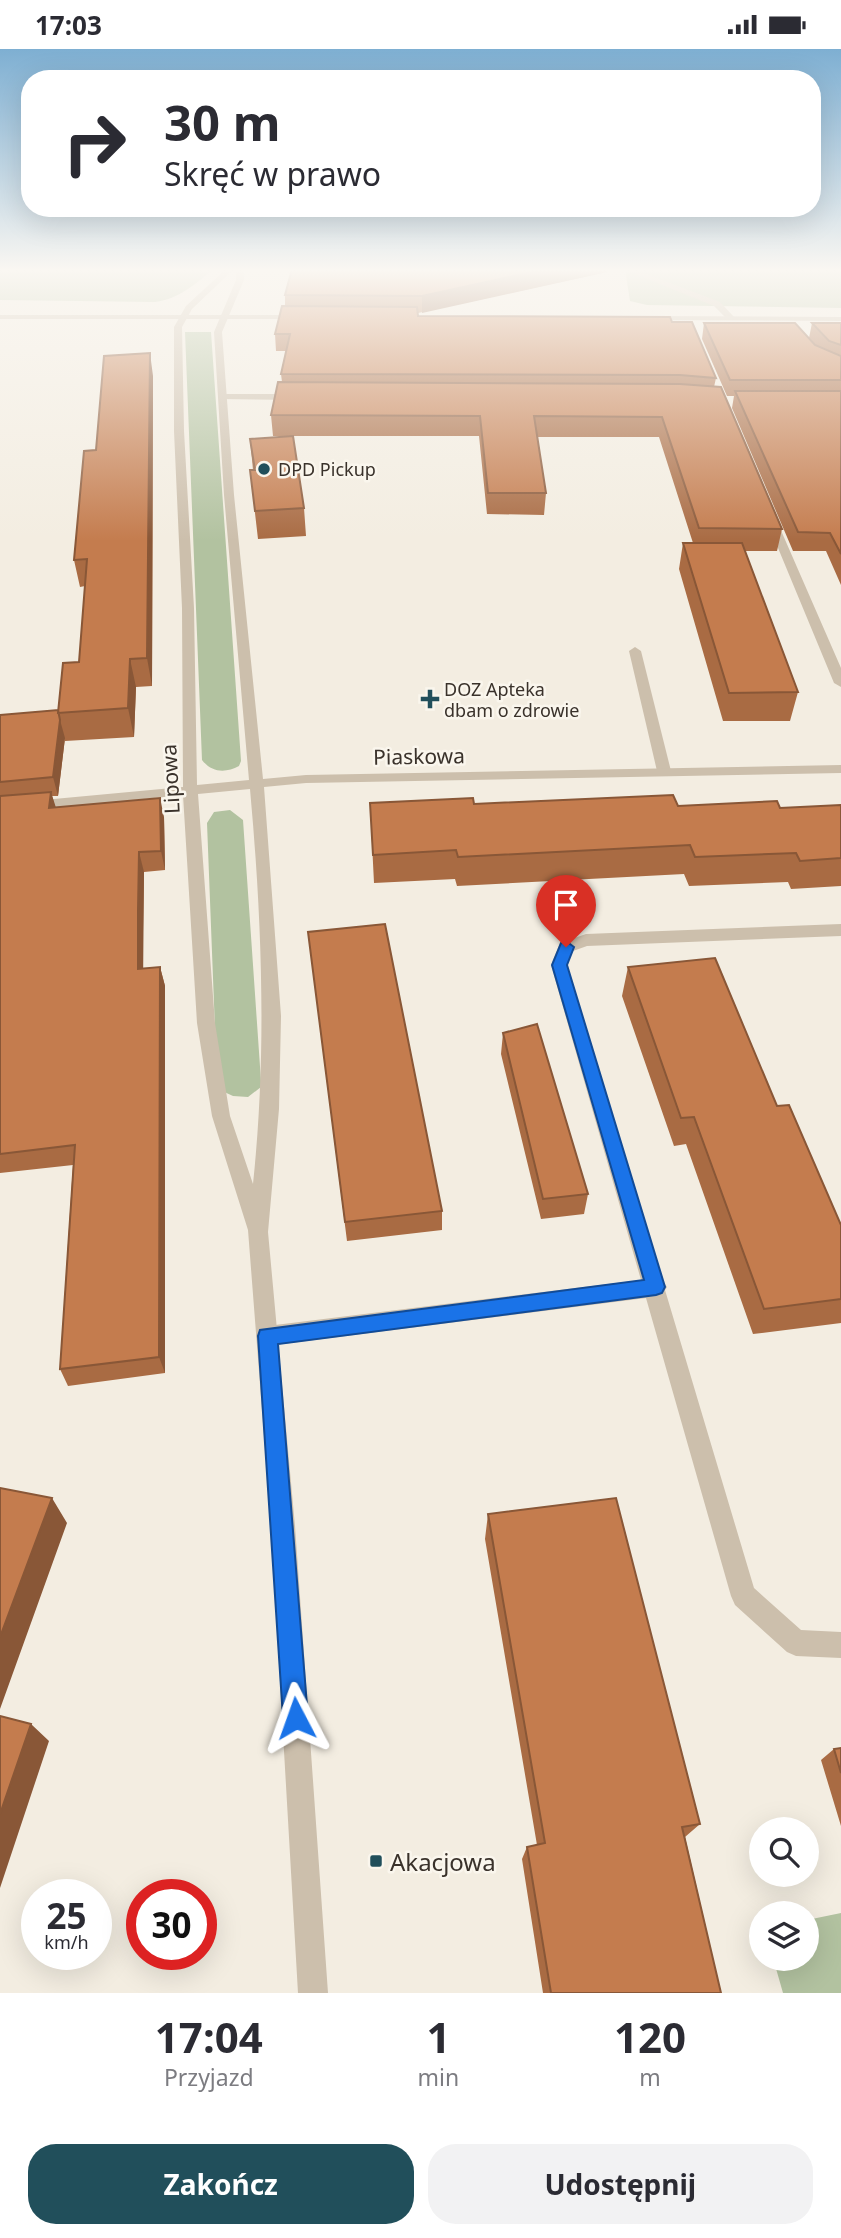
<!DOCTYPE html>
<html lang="pl">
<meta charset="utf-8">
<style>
:root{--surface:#fff;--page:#f2f2f3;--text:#2b2b33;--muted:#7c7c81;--accent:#214f5b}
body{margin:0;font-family:"Noto Sans",sans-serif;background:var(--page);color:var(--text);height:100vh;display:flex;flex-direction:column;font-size:26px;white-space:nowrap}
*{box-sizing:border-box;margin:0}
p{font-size:23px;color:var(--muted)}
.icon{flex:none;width:38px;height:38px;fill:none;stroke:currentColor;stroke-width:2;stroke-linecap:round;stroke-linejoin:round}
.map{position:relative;height:1944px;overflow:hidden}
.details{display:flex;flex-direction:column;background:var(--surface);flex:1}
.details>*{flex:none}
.top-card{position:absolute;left:21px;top:21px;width:800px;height:147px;border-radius:28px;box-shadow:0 7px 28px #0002;background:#fff;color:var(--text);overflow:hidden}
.fabs{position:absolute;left:749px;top:1768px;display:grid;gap:14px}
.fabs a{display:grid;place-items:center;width:70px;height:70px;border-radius:50%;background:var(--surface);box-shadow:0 7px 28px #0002;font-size:35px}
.speed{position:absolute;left:21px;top:1830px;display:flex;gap:14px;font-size:35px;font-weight:700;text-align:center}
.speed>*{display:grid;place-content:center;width:91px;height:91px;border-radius:50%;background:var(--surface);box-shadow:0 7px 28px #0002;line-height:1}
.speed small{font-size:18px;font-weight:400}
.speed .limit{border:10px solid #d22;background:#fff;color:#111}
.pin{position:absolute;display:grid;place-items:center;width:60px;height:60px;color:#fff;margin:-72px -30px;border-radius:50% 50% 50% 0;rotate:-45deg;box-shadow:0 0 7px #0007}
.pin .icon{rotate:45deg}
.me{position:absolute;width:77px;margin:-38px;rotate:356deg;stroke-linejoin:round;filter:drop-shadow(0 0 5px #0008)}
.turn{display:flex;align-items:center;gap:24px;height:147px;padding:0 28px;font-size:32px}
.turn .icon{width:91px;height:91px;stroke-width:2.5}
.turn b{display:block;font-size:49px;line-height:60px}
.eta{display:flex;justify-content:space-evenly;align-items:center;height:119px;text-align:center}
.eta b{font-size:42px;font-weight:700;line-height:49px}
.cta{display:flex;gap:14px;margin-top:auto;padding:14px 28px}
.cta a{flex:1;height:80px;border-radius:28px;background:var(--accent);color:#fff;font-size:28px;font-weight:700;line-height:80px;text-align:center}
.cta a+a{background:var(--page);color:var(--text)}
.status{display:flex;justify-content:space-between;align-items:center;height:49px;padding:0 35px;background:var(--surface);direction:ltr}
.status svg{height:19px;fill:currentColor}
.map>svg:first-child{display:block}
.green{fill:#b2c2a0}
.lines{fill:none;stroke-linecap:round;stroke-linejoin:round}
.service{fill:#ccbfac;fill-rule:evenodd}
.minor{fill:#ccbfac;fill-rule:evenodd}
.tertiary{fill:#ccbfac;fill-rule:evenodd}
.wall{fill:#a96b43}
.shaded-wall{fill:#895737}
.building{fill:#c47c4e;stroke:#895737;stroke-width:2}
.route{fill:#1a73e8;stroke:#114b97;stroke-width:2}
.poi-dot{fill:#214f5b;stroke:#faf6ed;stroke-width:2.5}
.labels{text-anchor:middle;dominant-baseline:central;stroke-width:5;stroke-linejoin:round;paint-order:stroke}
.far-poi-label{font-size:18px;fill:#3a322b;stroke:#faf6ed;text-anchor:start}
.street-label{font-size:21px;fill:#3a322b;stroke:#faf6ed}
.near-poi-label{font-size:24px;fill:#3a322b;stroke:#faf6ed;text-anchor:start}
</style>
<div class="status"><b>17:03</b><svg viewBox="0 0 49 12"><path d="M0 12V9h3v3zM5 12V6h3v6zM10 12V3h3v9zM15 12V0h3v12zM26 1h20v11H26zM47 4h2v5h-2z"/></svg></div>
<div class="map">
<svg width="841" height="1944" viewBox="0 0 841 1944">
<rect width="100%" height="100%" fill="#f3ede1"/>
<path class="green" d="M0 220H214C195 235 179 250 155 253L0 251Z
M625 220H841V259L647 256 630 252Z
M185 283H211L241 712 239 717C226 724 212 724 202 711Z
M230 761 243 771 261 1032V1038L248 1048 233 1047 220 1041 217 1032 207 774 214 763Z
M841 1864V1944H783L773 1909H807V1871Z"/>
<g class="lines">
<path class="service" d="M623 220H633L720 253 735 269 728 271 714 257Z
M222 345H299L304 348 299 351 219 350V346Z
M635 598 641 602 671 722 664 726 657 722 629 602Z
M841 875V887L587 897 573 902 567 916 662 1231 667 1238 665 1241 754 1539 801 1581 841 1583V1609L796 1607 787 1603 735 1556 731 1547 646 1249 267 1297 259 1294 256 1287 259 1280 267 1277 641 1231 551 916 560 894 586 885Z"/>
<path class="minor" d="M226 220H234L192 260 182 278 184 382 194 559 197 736 249 731 224 446 214 283 236 231V220H244V231L222 283 234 446 263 730 306 726 841 716V724L306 734 264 738 281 967 279 1060 268 1183 295 1477 328 1944H298L271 1477 248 1181 212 1067 197 974 183 746 0 765V755L183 738 182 559 174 382V278L186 257ZM250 740C262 872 267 1003 253 1135L230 1067 215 974 198 745Z
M767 468 776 470 841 619V638L834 634 766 470Z"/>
<path class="tertiary" d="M0 266H302L306 268 302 270H0Z
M649 267 841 268V272L646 271Z"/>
</g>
<path class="wall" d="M607 223 418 264V267L672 273 716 329 714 338 782 480 777 502H745L798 643 790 672H723L679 520 683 494H693L659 388H537L546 444 544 466 487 465 479 387H273L271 366 282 333 281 325 286 302H276L275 285 285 257V246Z
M704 274 809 289 812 274H841V536L826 502H793L732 359 734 347H727L702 290Z
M153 327 152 637 136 638 134 688 65 692V689L58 747H52L55 758 164 768 165 821 144 823 143 882V920L160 918 165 937V1324L68 1337 60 1320 73 1116 0 1124V666L58 661 79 613 85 537 80 538 74 511 96 401Z
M250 390 304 459 306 487 258 490 250 421H253Z
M370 754 780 759 841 756V837L791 840 788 833 689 837 684 825 457 837 455 830 374 834Z
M308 883 442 1162V1181L347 1192Z
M628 918 777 1057 841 1176V1274L753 1285 686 1095 674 1097 622 947Z
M503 984 588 1145 584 1165 541 1170 501 1005Z
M488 1465 700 1775 685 1788 721 1944H543L522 1810 527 1798 537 1796 485 1490Z
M841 1699V1777L821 1711 834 1700Z"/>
<path class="shaded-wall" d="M546 220H607V223L422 264V247Z
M150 304 153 327 152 637 147 609Z
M130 610 136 638 134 688 128 659Z
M60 671 65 689 58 747 53 728Z
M51 743 57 762 49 759Z
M160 749 164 768 165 821 161 802Z
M139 803 144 823 143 940 138 920Z
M160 918 165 937V1324L159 1308Z
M52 1449 67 1474 0 1660V1588Z
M31 1675 49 1692 0 1839V1765Z"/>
<path class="building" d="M292 220H546L422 247 285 246Z
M282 257 417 258 418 267 670 268 672 273H692L716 329 680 326 281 325 290 285H275Z
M704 274H795L815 296 841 307V331H730Z
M812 274H841V296L829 292Z
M150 304 147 609 130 610 128 659 58 664 63 614 79 613 87 510 74 511 84 402 96 401 104 307Z
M278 333 680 335 721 338 782 480 699 479 662 368 534 367 546 444H488L480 367 271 366Z
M735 342H841V505L830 484 798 483Z
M293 387 304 459 255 462 250 421H255L250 390Z
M683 494H742L798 643 729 644Z
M58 661 60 671 53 728 0 733V666Z
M51 743 49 759 160 749 161 802 139 803 138 862V920L160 918 159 1308 60 1320 75 1096 0 1105V747Z
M673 746 678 757 777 752 780 759 841 756V809L800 812 796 804 695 808 690 796 458 808 456 801 373 806 370 754 473 749 474 755Z
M385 875 442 1162 345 1173 308 883Z
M715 909 777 1057 789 1056 841 1176V1250L764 1260 694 1068 681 1069 628 918Z
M537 975 588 1145 543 1150 503 984Z
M0 1439 52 1449 0 1588Z
M616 1449 700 1775 682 1778 721 1944H551L527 1798 545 1794 488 1465Z
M0 1667 31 1675 0 1765Z
M841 1699V1724L834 1700Z"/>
<linearGradient id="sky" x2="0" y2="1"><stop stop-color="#7eafd2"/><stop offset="0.45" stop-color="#faf7f2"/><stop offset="1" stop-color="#faf7f2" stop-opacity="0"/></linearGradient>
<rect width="841" height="492" fill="url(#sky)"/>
<path class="route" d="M566 892 574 898 567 916 665 1238 662 1244 656 1246 278 1295 308 1669 304 1678 296 1681 287 1678 283 1669 258 1287 260 1281 644 1231 552 916 561 894Z"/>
<g class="poi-dot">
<circle cx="264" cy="420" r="7"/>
<path d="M426.5 639.5h7v7h7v7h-7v7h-7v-7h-7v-7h7z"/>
<rect x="369" y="1805" width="14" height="14" rx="3.5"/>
</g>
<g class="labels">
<g class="far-poi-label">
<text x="278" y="420">DPD Pickup</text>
<text x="444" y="640">DOZ Apteka<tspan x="444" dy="21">dbam o zdrowie</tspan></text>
</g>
<g class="street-label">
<text transform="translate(419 707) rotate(-1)">Piaskowa</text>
<text transform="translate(170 730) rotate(-93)">Lipowa</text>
</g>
<g class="near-poi-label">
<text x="390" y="1812">Akacjowa</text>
</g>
</g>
</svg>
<div class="fabs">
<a><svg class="icon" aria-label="search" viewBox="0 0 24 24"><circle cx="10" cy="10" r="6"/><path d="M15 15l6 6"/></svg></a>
<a><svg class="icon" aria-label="layers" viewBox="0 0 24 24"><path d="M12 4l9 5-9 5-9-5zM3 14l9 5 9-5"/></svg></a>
</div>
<div class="speed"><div>25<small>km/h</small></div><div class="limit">30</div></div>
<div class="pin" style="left:566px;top:898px;background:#d93025"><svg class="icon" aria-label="arrive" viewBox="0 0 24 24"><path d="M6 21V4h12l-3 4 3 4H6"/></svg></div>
<svg class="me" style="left:296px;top:1669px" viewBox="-20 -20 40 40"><path d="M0-17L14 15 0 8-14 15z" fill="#1a73e8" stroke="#fff" stroke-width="4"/></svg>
<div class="top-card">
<div class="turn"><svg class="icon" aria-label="right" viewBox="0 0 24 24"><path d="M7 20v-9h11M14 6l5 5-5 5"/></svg><div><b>30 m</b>Skręć w prawo</div></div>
</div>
</div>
<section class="details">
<div class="eta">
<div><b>17:04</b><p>Przyjazd</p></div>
<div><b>1</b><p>min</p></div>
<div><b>120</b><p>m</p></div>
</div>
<div class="cta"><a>Zakończ</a><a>Udostępnij</a></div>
</section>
